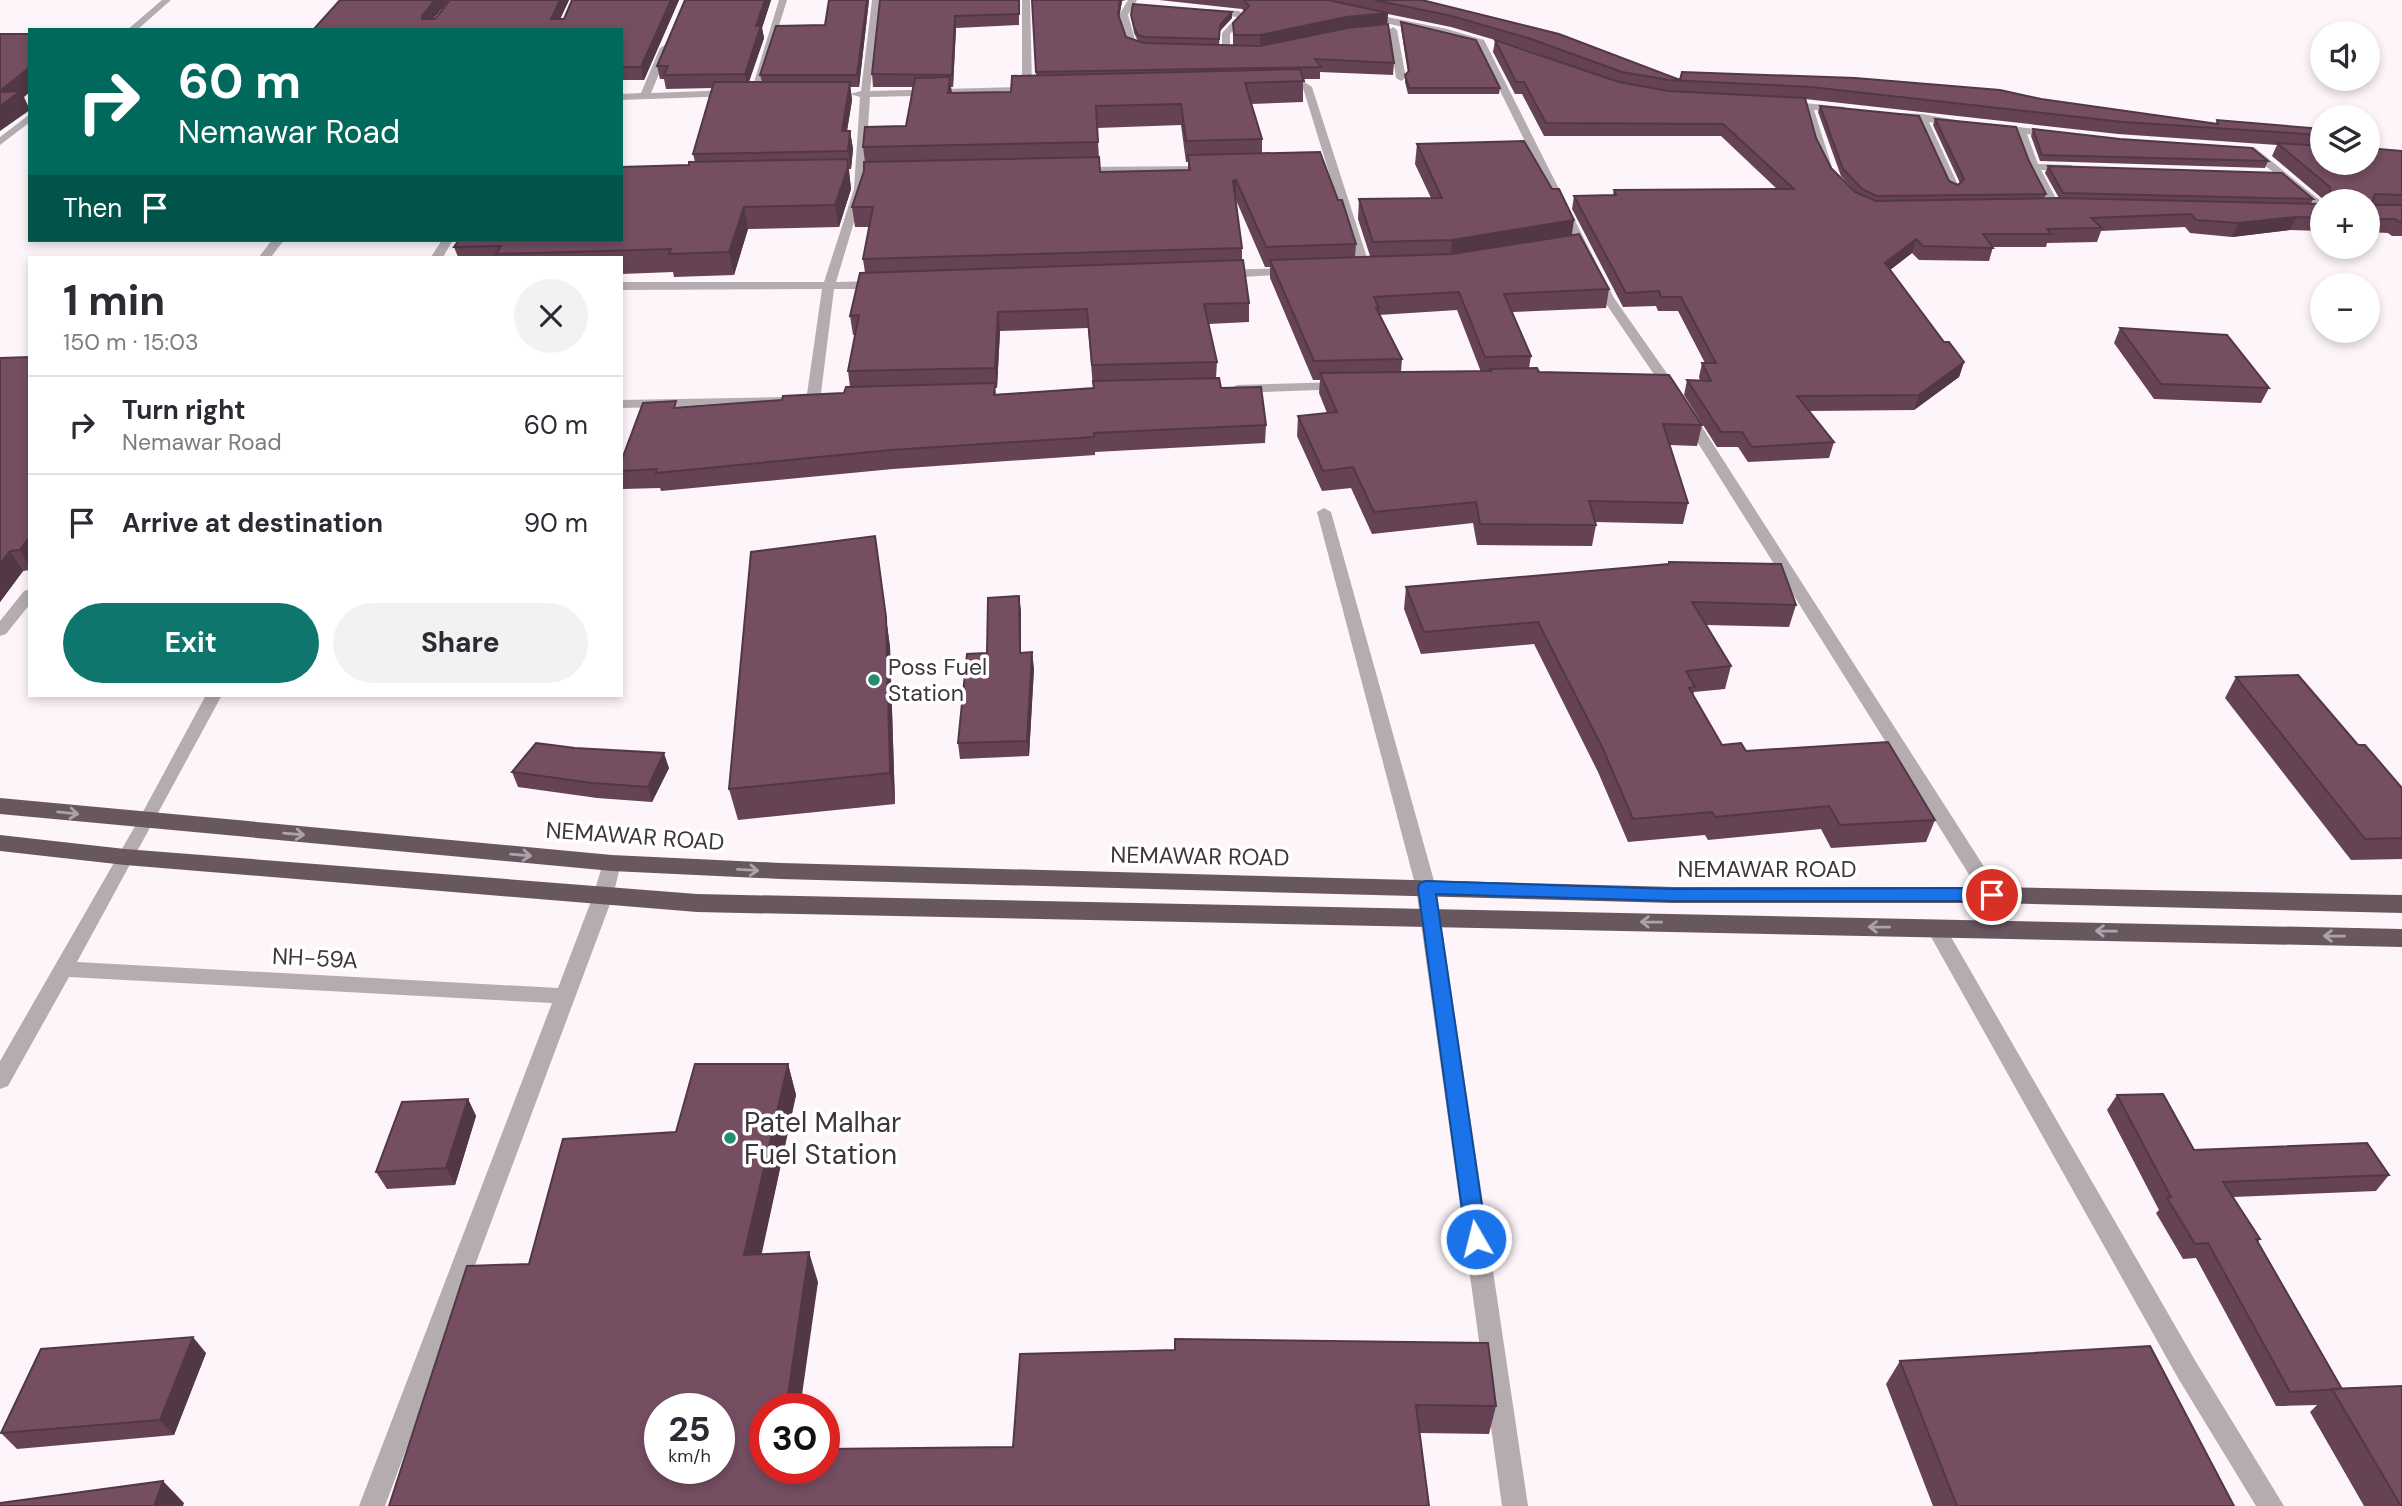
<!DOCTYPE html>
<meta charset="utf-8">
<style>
:root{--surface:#fff;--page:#f2f2f3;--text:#2b2b33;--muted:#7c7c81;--line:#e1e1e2;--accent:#0f766e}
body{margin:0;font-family:"DM Sans",sans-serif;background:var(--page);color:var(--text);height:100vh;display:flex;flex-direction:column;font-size:26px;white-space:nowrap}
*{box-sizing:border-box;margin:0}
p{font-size:23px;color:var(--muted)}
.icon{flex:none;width:38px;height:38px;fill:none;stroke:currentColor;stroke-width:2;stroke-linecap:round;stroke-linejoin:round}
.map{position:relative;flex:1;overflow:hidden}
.sheet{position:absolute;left:28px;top:256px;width:595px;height:441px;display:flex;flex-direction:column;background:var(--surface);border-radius:0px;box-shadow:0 4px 10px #0003}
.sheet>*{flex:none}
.guide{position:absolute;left:28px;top:28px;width:595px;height:214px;border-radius:0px;box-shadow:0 4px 10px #0003;background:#00695c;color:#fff;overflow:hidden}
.controls{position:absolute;left:2310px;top:21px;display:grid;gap:14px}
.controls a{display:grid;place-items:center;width:70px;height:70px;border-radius:50%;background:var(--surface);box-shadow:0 4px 10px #0003;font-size:35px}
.speed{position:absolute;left:644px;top:1393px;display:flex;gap:14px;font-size:35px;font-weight:700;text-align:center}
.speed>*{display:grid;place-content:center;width:91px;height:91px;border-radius:50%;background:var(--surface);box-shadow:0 4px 10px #0003;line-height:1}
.speed small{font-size:18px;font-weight:400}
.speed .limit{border:10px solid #d22;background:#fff;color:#111}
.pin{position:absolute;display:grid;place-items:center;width:60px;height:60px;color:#fff;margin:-30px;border:4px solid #fff;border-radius:50%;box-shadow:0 2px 7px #0007}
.me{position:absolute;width:77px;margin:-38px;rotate:352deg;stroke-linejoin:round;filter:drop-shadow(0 0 5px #0008)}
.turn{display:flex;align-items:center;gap:24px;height:147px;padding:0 35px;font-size:32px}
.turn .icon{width:91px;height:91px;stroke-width:2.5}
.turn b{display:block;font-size:49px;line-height:60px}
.then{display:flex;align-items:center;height:66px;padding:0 35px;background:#0003;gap:14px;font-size:26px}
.round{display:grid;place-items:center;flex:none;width:74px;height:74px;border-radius:37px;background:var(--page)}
.summary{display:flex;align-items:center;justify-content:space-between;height:119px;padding:0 35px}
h1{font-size:42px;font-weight:700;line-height:52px}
.cta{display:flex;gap:14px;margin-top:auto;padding:14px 35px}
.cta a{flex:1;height:80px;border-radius:42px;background:var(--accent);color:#fff;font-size:28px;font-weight:700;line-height:80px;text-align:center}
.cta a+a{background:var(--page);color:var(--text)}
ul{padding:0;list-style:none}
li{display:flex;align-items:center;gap:21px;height:98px;padding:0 35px;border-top:2px solid var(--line)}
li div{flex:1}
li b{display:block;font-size:26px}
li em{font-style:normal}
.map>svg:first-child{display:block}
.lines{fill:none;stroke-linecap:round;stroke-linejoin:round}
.minor{fill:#b5acb0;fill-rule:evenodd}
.highway{fill:#695760;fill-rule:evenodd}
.wall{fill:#654354;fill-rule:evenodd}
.shaded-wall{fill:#523745}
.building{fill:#754e62;stroke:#523745;stroke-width:2;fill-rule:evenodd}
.oneway{stroke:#aca3a8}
.route{fill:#1a73e8;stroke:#114b97;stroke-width:2}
.poi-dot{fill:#218f6e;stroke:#fff;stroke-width:2.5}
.labels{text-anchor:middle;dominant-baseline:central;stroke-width:7;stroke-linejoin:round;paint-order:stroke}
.poi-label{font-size:23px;fill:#3e363a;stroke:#fff;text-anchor:start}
.street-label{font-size:23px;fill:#3e363a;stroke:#fff}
.near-poi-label{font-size:28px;fill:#3e363a;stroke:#fff;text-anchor:start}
</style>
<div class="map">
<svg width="2402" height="1506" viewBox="0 0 2402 1506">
<rect width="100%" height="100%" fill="#fdf5f9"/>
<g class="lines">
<path class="minor" d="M162 0H171L137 30H127Z
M779 0H787L758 93 750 95Z
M872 0H880L870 91 1022 87V0H1030L1032 87 1039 90 1034 93 870 97 864 189 836 282 880 281 886 285 880 289H834L820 401 813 405 806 401 822 289 621 290V282H824L854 189 860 97 850 94 861 91Z
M1128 0H1137L1128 15 1136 43 1151 47V51L1128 45 1119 15Z
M1208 9 1239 11 1246 17 1230 34V55L1222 53V33L1237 17 1208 13Z
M1367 13 1447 29 1484 40 1614 298 1680 392 1678 395H1668L1602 298 1477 44 1364 18Z
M1393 27 1397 30 1406 78 1401 81 1396 78 1389 30Z
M665 45 670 48 651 93 732 90 737 93 732 96 621 100V94L641 93 660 48Z
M1303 81 1312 87 1371 270 1369 272 1359 270 1303 88 1277 84 1282 81Z
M1783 101 1845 107V111L1842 112 1814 110 1832 167H1824L1804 109 1780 106V102Z
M1895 113 1922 114 1961 121V125L1957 126 1929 122 1959 187 1958 189 1949 187 1919 121 1895 117Z
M30 114V122L0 145V137Z
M1995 124 2058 132 2059 134 2054 137 2027 134 2038 164 2071 165 2076 168 2071 171 2041 170 2060 206 2059 208 2050 206 2029 167 2017 133 1991 129V125Z
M2246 147H2254L2322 202V210L2246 151Z
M1213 166V170L1209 171 1076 173 1071 170 1076 167Z
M272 240H284L271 257H259Z
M442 240H453L443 257H431Z
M1293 268 1297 270V274L1223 278 1217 274 1223 270Z
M1342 382 1349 386 1347 389 1237 393 1230 389 1237 385Z
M786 397 791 398V404L621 408V400Z
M1688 412 1695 416 1999 890 2002 895 1999 900H1985L1681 416Z
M1324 508 1331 512 1436 888 1528 1506H1502L1416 888 1317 512Z
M30 589V604L6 634 0 636V621L24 591Z
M206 695H222L77 962 558 988 593 896 603 863 605 858H619L621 863 613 896 385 1506H359L552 1003 69 977 8 1086 0 1089V1061L138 821Z
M1936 921 1943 923 2196 1362 2284 1506H2256L2178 1378 1926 928 1929 923Z"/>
<path class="highway" d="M0 798 612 855 781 863 1673 887H1992L2402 895V913L1992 903H1673L781 879 612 871 0 814Z
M0 835 125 849 697 894 2402 929V947L697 912 125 865 0 851Z"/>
</g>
<path class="wall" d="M340 0H449L433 19 569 0 560 19H564L572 0H679L644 80H621V30H313Z
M685 0H771L762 28 764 38 749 82H762L760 75 825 25 829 0H869L859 87H850L852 100 847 131H850L853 149 851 169H849L851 189 839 227 748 229 734 275 674 277 673 272 621 274V257H458L454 247 695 162 693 154 713 88 666 89 664 79H660L657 66Z
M880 0H1019V25L956 28 953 87H951L952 93 1011 92 1036 75 1032 0 1122 1 1119 17 1126 37 1138 41 1134 33 1131 15 1232 12V18L1220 31 1219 45H1233V23L1244 11 1242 9 1159 0H1422L1680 80 2041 99 2216 124 2217 120 2322 129V163L2402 151V236H2392L2388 233 2368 232V201H2324V200L2272 156 2277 145 2118 134 1805 99 1816 138 1831 168 1856 193 1841 176 1818 112 1820 106 1958 185 1960 183 1933 125 1935 119 2029 161 2046 194 2044 199 2059 198 2045 173 2048 166 2313 199 2311 204H2322V231L2290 230 2232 237 2190 233 2185 227 2101 231 2097 242 2047 243 2046 247H1993L1989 261 1919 260 1912 253 1890 270 1944 342 1964 362 1959 377 1914 410 1809 411 1834 442 1829 458 1748 462 1738 447H1717L1684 395 1687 380 1700 381 1699 377 1702 363H1705L1678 311H1658L1656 306 1623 307 1572 209 1574 196 1613 195 1614 190 1777 189 1721 136H1544L1522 94H1515L1493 52 1495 40 1451 27 1388 14 1387 24 1394 63 1393 75 1320 72V79H1303V102L1251 104 1262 139V153L1338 200 1356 244 1355 257 1370 256 1358 219 1359 199 1431 198 1415 164 1417 144 1572 235 1609 289 1606 308 1512 312 1531 356 1529 368 1539 372 1702 425 1697 446 1669 445 1688 503 1683 524 1595 522 1596 525 1592 546 1477 545 1473 523 1372 534 1351 488 1322 491 1297 436 1298 416 1327 413 1319 393 1320 380H1313L1270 278V267H1265L1236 200H1235L1242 248V260L1249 303V322L1209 324 1217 362 1216 378 1221 388 1266 425 1265 443 1095 452V455L893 469 661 491 660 488 623 489 621 482V462L678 407 782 400 844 393 850 387 848 371 855 335H853L850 316 865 273 863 259 869 227H855L852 207 864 171 865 162 863 147 906 126 913 87H873L872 74ZM1502 42 1530 51 1571 66ZM1181 125 1186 162H1188V170L1100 172 1097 128ZM1457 310 1481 372H1401L1402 359 1379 315ZM1088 328 1093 388 996 394 995 388H997L1000 331Z
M1401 22 1500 88 1499 94H1408L1405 82V75L1408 73 1401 28Z
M2033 129 2268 161 2265 168 2040 161 2031 136Z
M2120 328 2269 388 2261 403 2154 399 2114 343Z
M30 357V570L23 571 0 602Z
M875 536 890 647 895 804 738 820 729 789Z
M1406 587 1796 605 1789 627 1706 625 1731 666 1725 689 1694 692 1693 696 1722 745 1746 751 1935 820 1926 842 1831 848 1821 829 1708 840 1705 835 1628 842 1598 772 1534 644 1421 654 1404 609Z
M1019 596 1021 612V652L1034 668 1029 756 960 759 958 743 987 653Z
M2236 677 2358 745 2402 788V859L2351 860 2225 698Z
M669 768 652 802 597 798 518 787 512 772Z
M788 1064 796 1095 761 1254 818 1282 765 1468 1013 1447 1020 1354 1496 1406 1489 1434 1420 1433 389 1506 676 1132Z
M2117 1095 2194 1150 2389 1175 2376 1191 2233 1197 2260 1239 2258 1242 2402 1506H2364L2310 1412 2317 1405 2276 1406 2196 1258 2183 1259 2156 1213 2159 1210 2107 1110Z
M468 1099 476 1116 455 1185 387 1189 376 1172Z
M206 1353 174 1435 17 1449 1 1433Z
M1900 1361 2234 1506H1933L1886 1384Z"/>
<path class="shaded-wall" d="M435 0H449L426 28 422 16Z
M560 0H569L555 30 551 19Z
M671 0H679L644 80 641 67Z
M765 0H771L762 28 764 38 747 87 745 74 756 26Z
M867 0H869L859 87 857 75Z
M1120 0H1126L1122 1 1118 25V14Z
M1232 12V18L1220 31 1219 45 1220 25Z
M1388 13 1387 25 1260 46V35L1346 17Z
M955 16 956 28 953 87 952 75Z
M30 67V92L24 97 30 110 0 131V91Z
M950 77 952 98 948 93Z
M850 82 852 100 844 149 842 131Z
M850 131 853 149 851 169 848 151Z
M847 159 851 189 839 227 835 205Z
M1236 180V200L1232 201 1233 181Z
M744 207 748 229 734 275 729 252Z
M2296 217 2290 230 2232 237 2238 223Z
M1574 220 1571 241 1450 260 1452 240Z
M1916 239 1912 253 1881 277 1885 263Z
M998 312 1000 331 997 388 995 368Z
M1964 362 1959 377 1914 410 1919 395Z
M30 536V567L20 550Z
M875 536 890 647 895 804 890 773Z
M10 551 23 571 0 602V564Z
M1019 596 1021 612V668L1020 653Z
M1032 652 1034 668 1029 756 1027 741Z
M664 753 669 768 652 802 648 787Z
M788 1064 796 1095 755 1285 744 1255Z
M468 1099 476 1116 455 1185 446 1168Z
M809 1252 818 1282 800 1409H786Z
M193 1337 206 1353 174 1435 160 1420Z
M163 1481 184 1503 183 1506H154Z"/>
<path class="building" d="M340 0H435L422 16V19H435L450 0H560L551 19H564L572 0H671L641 67H621V30H313Z
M685 0H765L756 26 761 25 745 74 664 75 668 66H657Z
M829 0H867L857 75H760L776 26 825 25Z
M880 0H1019V14L955 16 952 75 872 74Z
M1032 0H1120L1118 14 1126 37 1144 43 1260 46 1347 28 1388 24 1394 63 1315 59 1321 67 1036 72Z
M1244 0H1328L1388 13 1346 17 1260 35H1234L1233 23 1249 6Z
M1374 0H1422L1559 34 1680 80 1682 72 1855 78 2000 90 2041 99 2218 124 2217 120 2322 129V135L2123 122 1811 87 1669 80 1622 72 1531 39 1452 16Z
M1133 4 1232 12 1220 25 1219 39 1145 37 1138 35 1134 27 1131 15Z
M1401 22 1476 40 1500 88H1409L1405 75 1409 71Z
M0 34H30V67L0 91Z
M1495 40 1619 82 1668 91 1805 98 1816 138 1831 168 1855 192 1876 201 2060 198 2322 204V218L2296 217 2238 223 2196 220 2191 214 2091 218 2102 228 2047 229 2051 234H1983L1993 248 1923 246 1916 239 1885 263 1944 342H1949L1964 362 1919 395 1797 396 1834 442 1752 447 1742 432H1721L1687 380 1711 381 1702 363H1716L1681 297H1661L1659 291 1626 293 1574 196 1616 195 1614 190 1794 189 1723 124 1546 123 1524 82H1516Z
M1300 69 1304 81 1245 83 1262 139 1186 141 1181 104 1096 106 1098 142 863 147 865 127 906 126 915 78 950 77 948 93 1011 92 1012 76Z
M714 82H850L842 131H850L848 151 693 154Z
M21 91 0 106V92Z
M1820 106 1919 116 1949 181 1958 185 1964 179 1935 119 2016 127 2029 161 2046 194 1876 196 1862 189 1843 169Z
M2033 129 2120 139 2252 148 2268 161 2042 155Z
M1524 141 1552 189H1559L1574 220 1452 240 1373 242 1359 199 1442 198 1417 144Z
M2277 143 2322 146V163H2368V148L2402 151V195L2375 194 2372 203 2375 205H2402V222H2399L2395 219H2368V201H2331L2330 187Z
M1320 152 1338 200H1342L1356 244 1266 247 1236 180 1233 181 1242 248 863 259 873 207H852L864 171V162L1099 157 1100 172 1190 170 1188 155Z
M847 159 848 167 835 205 744 207 729 252 669 254 671 249 496 254 501 246 454 247 459 240H621V167L689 165V162Z
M2048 166 2282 173 2313 199 2063 193Z
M1579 234 1609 289 1504 294 1531 356 1485 357 1459 292 1374 297 1379 308H1376L1402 359 1314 361 1270 260 1452 254Z
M1243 260 1249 303 1204 304 1217 362 1092 365 1087 309 998 312 995 368 848 371 859 315 850 316 860 273Z
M2120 328 2227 335 2269 388 2161 384Z
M30 357V536L20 550 10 551 0 564V358Z
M1537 368 1539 372 1669 375 1702 425 1663 424 1688 503 1589 501 1596 525 1480 524 1476 502 1374 512 1353 467 1323 471 1298 416 1337 412 1320 373 1491 371 1490 369Z
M1219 378 1221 388 1261 387 1266 425 1094 433V437L891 450 656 473 657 469 621 471V462L643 403 676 401 674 408 782 400 783 396 844 393 846 387 995 383 994 395 1094 388 1093 381Z
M875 536 886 617 890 773 729 789 751 552Z
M1669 562 1781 564 1796 605 1692 602 1731 666 1686 671 1695 687 1689 688 1722 745 1741 743 1746 751 1888 742 1935 820 1840 825 1829 806 1715 817 1712 812 1633 819 1603 749 1538 622 1424 632 1406 587 1669 564Z
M1019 596 1020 653 1032 652 1027 741 958 743 967 654 987 653 988 598Z
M2298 675 2358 745H2365L2402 788V838L2365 839 2236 677Z
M536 743 575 748 664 753 648 787 592 783 512 772Z
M695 1064H788L744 1255 809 1252 786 1409H765V1468H824V1449L1013 1447 1020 1354 1175 1350V1339L1488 1343 1496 1406 1416 1405 1429 1506H389L467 1266 529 1264 563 1139 676 1132ZM660 1409H719V1468H660Z
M2163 1094 2194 1150 2367 1143 2389 1175 2223 1182 2260 1239H2256L2342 1389 2290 1392 2208 1243 2195 1244 2167 1198 2171 1197 2117 1095Z
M468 1099 446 1168 376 1172 402 1102Z
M193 1337 160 1420 1 1433 41 1349Z
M2150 1346 2234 1506H1957L1900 1361Z
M2402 1386V1506H2401L2332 1389Z
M163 1481 154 1506H0V1503Z"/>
<defs><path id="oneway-shaft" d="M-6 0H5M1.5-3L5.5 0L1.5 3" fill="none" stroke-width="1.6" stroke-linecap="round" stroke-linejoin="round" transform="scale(1.75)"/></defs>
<g class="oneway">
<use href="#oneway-shaft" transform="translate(68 813) rotate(6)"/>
<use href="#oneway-shaft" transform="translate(294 834) rotate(5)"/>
<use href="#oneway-shaft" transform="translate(521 855) rotate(5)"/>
<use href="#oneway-shaft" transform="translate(748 870) rotate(3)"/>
<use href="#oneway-shaft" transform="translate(1651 922) rotate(-179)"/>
<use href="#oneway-shaft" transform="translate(1879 927) rotate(-179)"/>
<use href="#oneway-shaft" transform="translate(2106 931) rotate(-179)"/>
<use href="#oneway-shaft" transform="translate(2334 936) rotate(-179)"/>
</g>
<path class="route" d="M1426 881 1673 889 1992 888 1998 890 2001 895 1998 899 1992 901H1673L1436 894 1487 1239 1484 1245 1476 1248 1469 1245 1466 1239 1418 888 1420 883Z"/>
<g class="poi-dot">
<circle cx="874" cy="680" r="7"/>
<circle cx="730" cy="1138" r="7"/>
</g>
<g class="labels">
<g class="poi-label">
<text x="888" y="667">Poss Fuel<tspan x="888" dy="26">Station</tspan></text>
</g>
<g class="street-label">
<text transform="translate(635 836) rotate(4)">NEMAWAR ROAD</text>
<text transform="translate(1200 856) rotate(1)">NEMAWAR ROAD</text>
<text x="1767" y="869">NEMAWAR ROAD</text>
<text transform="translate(315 958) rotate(3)">NH-59A</text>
</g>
<g class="near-poi-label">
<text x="744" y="1122">Patel Malhar<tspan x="744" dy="32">Fuel Station</tspan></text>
</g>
</g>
</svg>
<div class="controls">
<a><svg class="icon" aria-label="sound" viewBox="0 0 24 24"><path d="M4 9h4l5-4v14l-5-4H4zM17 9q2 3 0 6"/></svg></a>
<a><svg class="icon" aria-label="layers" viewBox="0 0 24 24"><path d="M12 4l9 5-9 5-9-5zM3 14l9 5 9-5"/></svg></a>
<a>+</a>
<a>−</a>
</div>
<div class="speed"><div>25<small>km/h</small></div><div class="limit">30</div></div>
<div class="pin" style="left:1992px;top:895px;background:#d93025"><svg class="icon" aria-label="arrive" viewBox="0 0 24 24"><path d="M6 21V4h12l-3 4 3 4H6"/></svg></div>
<svg class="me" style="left:1476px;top:1239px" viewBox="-20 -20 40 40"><circle r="17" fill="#1a73e8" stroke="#fff" stroke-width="3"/><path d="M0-11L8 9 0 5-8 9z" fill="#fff"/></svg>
<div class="guide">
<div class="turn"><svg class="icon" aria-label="right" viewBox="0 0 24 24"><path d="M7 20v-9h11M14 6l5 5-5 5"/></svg><div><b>60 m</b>Nemawar Road</div></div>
<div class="then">Then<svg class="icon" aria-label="arrive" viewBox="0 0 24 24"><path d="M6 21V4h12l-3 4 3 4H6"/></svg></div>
</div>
<section class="sheet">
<div class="summary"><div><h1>1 min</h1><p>150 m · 15:03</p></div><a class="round"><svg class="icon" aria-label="close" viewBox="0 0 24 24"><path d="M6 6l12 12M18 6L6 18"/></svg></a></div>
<ul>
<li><svg class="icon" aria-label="right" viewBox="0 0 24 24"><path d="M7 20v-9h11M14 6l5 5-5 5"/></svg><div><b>Turn right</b><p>Nemawar Road</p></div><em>60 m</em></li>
<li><svg class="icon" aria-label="arrive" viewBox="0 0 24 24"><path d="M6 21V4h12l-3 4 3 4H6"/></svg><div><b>Arrive at destination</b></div><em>90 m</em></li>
</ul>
<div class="cta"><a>Exit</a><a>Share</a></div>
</section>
</div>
